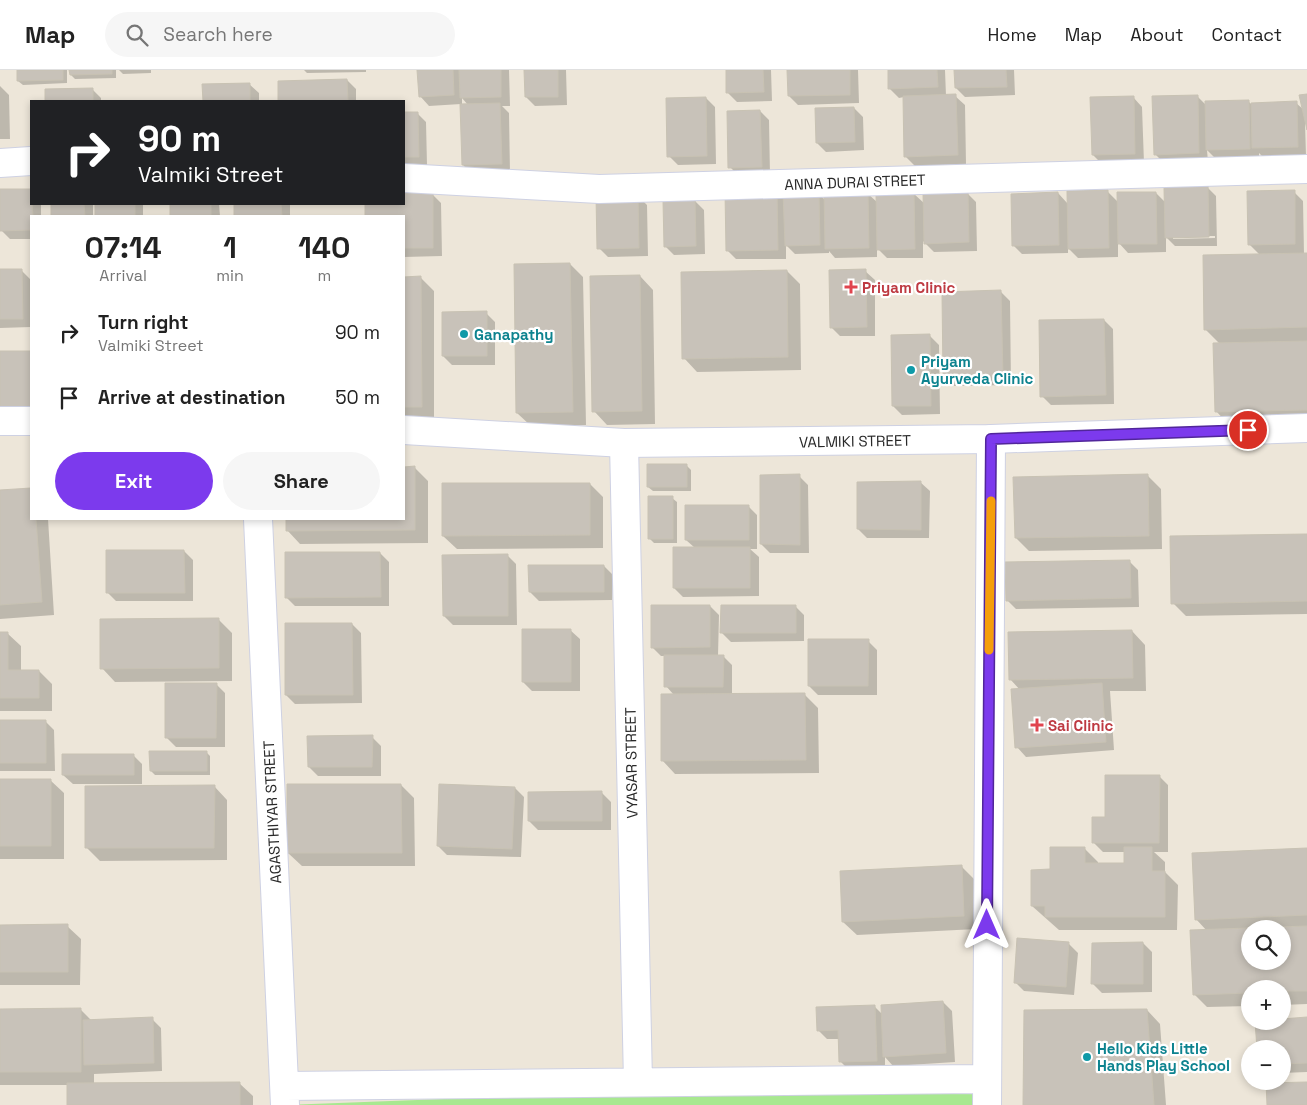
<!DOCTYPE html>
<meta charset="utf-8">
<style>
:root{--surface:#fff;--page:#f6f6f6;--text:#222;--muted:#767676;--line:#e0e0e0;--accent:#7c3aed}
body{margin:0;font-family:"Space Grotesk",sans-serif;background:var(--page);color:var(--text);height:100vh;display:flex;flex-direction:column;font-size:19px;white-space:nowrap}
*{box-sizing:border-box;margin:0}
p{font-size:16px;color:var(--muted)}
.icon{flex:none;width:28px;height:28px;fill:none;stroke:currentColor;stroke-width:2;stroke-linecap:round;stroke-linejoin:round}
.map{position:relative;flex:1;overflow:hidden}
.side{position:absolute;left:30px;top:145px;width:375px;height:305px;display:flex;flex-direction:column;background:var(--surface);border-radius:0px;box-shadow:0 2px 8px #0003}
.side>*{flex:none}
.hud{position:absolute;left:30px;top:30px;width:375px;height:105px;border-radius:0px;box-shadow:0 2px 8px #0003;background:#202124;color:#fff;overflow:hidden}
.buttons{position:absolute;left:1241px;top:850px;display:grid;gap:10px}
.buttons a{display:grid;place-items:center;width:50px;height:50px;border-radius:50%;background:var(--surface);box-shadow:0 2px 8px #0003;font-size:25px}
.pin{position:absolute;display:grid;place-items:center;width:42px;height:42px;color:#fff;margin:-21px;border:2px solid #fff;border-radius:50%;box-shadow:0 1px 5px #0007}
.me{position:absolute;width:55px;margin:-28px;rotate:0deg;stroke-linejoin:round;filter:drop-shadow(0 0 4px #0008)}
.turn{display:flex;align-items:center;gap:18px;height:105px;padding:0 25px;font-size:22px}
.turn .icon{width:65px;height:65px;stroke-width:2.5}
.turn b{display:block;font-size:35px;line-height:42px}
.eta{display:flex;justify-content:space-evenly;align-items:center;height:85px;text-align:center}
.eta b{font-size:30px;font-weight:700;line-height:35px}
.cta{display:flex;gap:10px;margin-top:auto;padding:10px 25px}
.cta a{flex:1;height:58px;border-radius:30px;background:var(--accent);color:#fff;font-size:20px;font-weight:700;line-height:58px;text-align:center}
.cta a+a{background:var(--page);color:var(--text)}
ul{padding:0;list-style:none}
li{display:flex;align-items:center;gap:15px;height:65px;padding:0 25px}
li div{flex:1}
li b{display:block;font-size:19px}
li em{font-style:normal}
header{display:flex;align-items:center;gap:30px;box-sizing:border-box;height:70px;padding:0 25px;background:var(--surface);border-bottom:1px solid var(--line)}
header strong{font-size:24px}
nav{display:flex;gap:28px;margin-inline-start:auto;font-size:18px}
.search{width:350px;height:45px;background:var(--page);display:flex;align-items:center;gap:12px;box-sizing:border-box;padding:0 18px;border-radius:28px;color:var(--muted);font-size:19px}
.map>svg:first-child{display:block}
.green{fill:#a8e890}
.shadow{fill:#0003;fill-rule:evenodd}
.building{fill:#c8c2b9;stroke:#c8c2b3;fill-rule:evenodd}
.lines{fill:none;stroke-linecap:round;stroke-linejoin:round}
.street-casing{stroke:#ced1e3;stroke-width:30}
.secondary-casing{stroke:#ced1e3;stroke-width:30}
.street{stroke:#fff;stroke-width:28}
.secondary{stroke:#fff;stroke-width:28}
.route-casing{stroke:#51269a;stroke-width:12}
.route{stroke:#7c3aed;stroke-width:9}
.slow{stroke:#f59e0b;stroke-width:9}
.health-dot{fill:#e0444e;stroke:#fff;stroke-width:2}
.culture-dot{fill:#0f9aa8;stroke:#fff;stroke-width:2}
.labels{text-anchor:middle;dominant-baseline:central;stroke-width:4.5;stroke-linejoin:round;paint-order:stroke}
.street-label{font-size:15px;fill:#292929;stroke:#fff}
.health-label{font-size:15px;font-weight:bold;fill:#be3a42;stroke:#fff;text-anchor:start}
.culture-label{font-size:15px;font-weight:bold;fill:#0d838f;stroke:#fff;text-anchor:start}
</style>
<header>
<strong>Map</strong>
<div class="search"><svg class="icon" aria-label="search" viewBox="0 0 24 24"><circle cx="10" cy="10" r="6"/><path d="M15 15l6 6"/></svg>Search here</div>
<nav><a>Home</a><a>Map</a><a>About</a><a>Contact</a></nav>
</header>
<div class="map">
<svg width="1307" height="1035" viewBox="0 0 1307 1035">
<rect width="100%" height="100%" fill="#ede6d9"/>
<path class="green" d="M977 1009 978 1035H285Z"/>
<path class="shadow" d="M18 0H67V13L23 15 18 11Z
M71 0H116V8L75 9 71 5Z
M119 0H151V3L123 4Z
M304 0H366V2L307 3Z
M419 0H509L510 36H502L509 43 510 103 472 104 463 95 461 34 429 36 420 26ZM462 28 468 35H462Z
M525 0H566L567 35 535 36 526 27Z
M727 0H771L772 31 737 32 728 23Z
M789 0H858L859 33 798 35 789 26Z
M889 0H945L946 26H955L965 35 966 94 915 96 906 87 904 27 899 28 890 19Z
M956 0H1014L1015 25 965 27 956 18Z
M347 10 356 19V31H279V12Z
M249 14 259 23V31H204V15Z
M0 16 9 25 10 69H0Z
M92 19 101 28V31H46V20Z
M1307 25V54L1305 53 1306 86 1263 87 1259 83V88L1216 89 1207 80 1208 92 1164 93 1155 84 1197 26 1206 35 1248 31 1251 34 1296 33 1304 40Z
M1133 27 1142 37 1144 93 1102 94 1093 85Z
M706 28 715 37 716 94 678 95 669 86Z
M854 38 863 47 864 80 826 82 817 73Z
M760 41 769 50 770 105 739 106 730 97Z
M404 43H417L426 52 427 95 404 96Z
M1207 117 1216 126 1217 176H1175L1166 167V182L1128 183 1118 172V187L1078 188 1068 178V183L1022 184 1013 175 1058 123 1068 134 1107 121 1118 132 1156 123 1165 132ZM1173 166H1215V168L1173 169Z
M0 120H31V134H41V146H31V169H10L1 160Z
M776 121 785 129 818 123 825 130 867 123 877 132 913 123 925 134 967 123 976 132 977 181 934 182 923 171V188H887L877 178V187L835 188 829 181V183L795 184 786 175V189H736L727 180Z
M1294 122 1303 131 1304 184H1307V353L1229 355 1216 341 1220 274 1205 259 1260 185 1249 174Z
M432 124 441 133 442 186 404 187V146H366V134H404V125Z
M638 126 647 135 648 186 608 187 599 178Z
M695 131 704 140 705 184 674 185 665 176Z
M52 134H93V146H52Z
M96 134H143V146H97Z
M171 134H219L220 146H172Z
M235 134H290V146H235Z
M570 194 583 207 586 355 531 356 517 343Z
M21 200 30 209 31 257 0 258V201Z
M787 201 800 214 801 300 697 302 684 288Z
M865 201 875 210V266H840L831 257Z
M640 206 653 220 655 354 607 355 594 341Z
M404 208H421L434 221V350H404Z
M1001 222 1010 231 1011 315 954 316 945 307Z
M486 243 495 252V295H452L443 286Z
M1104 250 1113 259 1114 334 1051 335 1042 326Z
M930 266 939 275 940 344 902 345 893 336Z
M0 282H31V357Z
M687 396 691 400V421H653L648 417Z
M404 398H415L428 411V473L300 474 287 460V449H404Z
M799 406 808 415 809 483H770L761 474Z
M1148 406 1161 419 1162 479 1029 481 1016 468Z
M920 412 930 421 929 468H867L858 459Z
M590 414 603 427V478L457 479 443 466Z
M31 419V449H48L54 545 0 549V421Z
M672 428 677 432V473H654L650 469Z
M748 436 757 445V479H750L759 487V526L683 527 674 518 695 478 686 470Z
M1307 465V544L1186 546 1173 533Z
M184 481 193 490V531H116L107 522Z
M380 483 389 492V536H295L286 527Z
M507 485 516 494 517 555H453L444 546Z
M1129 491 1138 500 1139 537 1016 539 1007 530Z
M604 496 613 505 612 530 539 531 530 522Z
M710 536 719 545 718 586H723L732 595V625H805L818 638 819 703 675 704 662 690 674 625 666 616 665 586H661L652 577Z
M795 536 804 545V571L731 572 722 563Z
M218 549 232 563V611L115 612 102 598Z
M352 554 361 563 362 633 295 634 286 625Z
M570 560 580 569V621H532L523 612Z
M1132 561 1145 575 1146 621H1110L1114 680 1026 687 1017 677 1020 620 1010 609Z
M0 563H7L21 576V601H39L52 614V641H0Z
M868 571 877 580V625H818L809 616Z
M216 614 225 623V677H176L167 668Z
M0 651H45L54 660 55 701H0Z
M372 667 381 676V706H318L309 697Z
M206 682 210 686V705H155L151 701Z
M133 685 142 694V714H73L63 705Z
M1159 706 1168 715V782H1154L1165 792V802L1178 815 1177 860H1059L1032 836 1051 801 1085 779 1098 792V794H1125V782H1103L1094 773 1106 748Z
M0 710H50L64 723V789H0Z
M401 715 414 728 415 796H302L288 783Z
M214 716 227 730V790L100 791 87 778Z
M515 718 524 727 521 787 447 785 438 776Z
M602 723 611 732V760H538L529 751Z
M1307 780V934L1282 935V919H1250V936L1207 937 1194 924 1207 861 1196 849ZM1250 859H1282V891H1250Z
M962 797 975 810 977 859 857 865 843 852Z
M0 856H67L81 869 80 915H0Z
M1143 873 1152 882V922L1102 923 1093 914Z
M1069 874 1078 883 1074 925 1024 921 1015 912Z
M943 932 952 941 955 992 893 996 885 987V999L849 1000 840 991V969H827L818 960 874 936 882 944Z
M0 940H81L92 951 152 949 161 958 162 1001 94 1004V1014L239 1013 253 1026V1035H68V1015H0Z
M1147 940 1160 954 1166 1035H1024Z
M1307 949V1002L1282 1003V951Z"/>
<path class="building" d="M17 0H63V10L17 11Z
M69 0H112V4L70 5Z
M417 0H453L454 25 419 27Z
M459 0H501V27L460 28Z
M524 0H558V27H525Z
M726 0H763L764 22 726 23Z
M787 0H850V25L788 26Z
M888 0H937L938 17 888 19Z
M954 0H1006L1007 17 955 18Z
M347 9 348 31H278V11Z
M250 13V31H203L202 14Z
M93 18V31H45V19Z
M956 24 958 85 904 87 903 26Z
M1307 24V60L1299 25Z
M1198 25 1199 83 1154 85 1152 26Z
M1134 26 1135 84 1092 85 1090 27Z
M706 27 707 86 667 87 666 28Z
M1249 30 1250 79 1206 80 1205 31Z
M1297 31 1298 77 1252 78 1251 33Z
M500 33 502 94 462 95 460 34Z
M854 37 855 72 816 73 815 38Z
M760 40 762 97 728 98 727 41Z
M404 42H418L419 87H404Z
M1208 115 1209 167 1165 168 1164 117Z
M0 119H31L33 146H31V160L0 161Z
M777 119 778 180 726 181 725 121Z
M1108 120 1109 178 1068 179 1067 121Z
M1295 120V174L1248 175 1247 121Z
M868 121 869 178 825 179 824 122Z
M968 121 969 172 924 174 923 122Z
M783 122H819L820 175 785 176Z
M914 122 915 179 877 180 876 123Z
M1058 122 1059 175 1012 176 1011 124Z
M1117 122H1156L1157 174H1118Z
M404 123H433V178H404V146H365V134H404Z
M638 124 639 178 597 179 596 125Z
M695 129 696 176 664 177 663 130Z
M51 134H84L85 146H51Z
M95 134H135V146H95Z
M170 134H211V146H170Z
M234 134H281L282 146H234Z
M1307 183V257L1204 260 1203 185Z
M570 193 573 342 516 343 514 194Z
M0 199H22L23 249H0Z
M866 199 867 257 830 258 829 200Z
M787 200 788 287 682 289 681 202Z
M640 205 642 341 592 342 590 206Z
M421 206 422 337H404V207Z
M1001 220 1003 306 943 307 942 222Z
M487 241V286H442V242Z
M1104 249 1106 325 1040 327 1039 250Z
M930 264 931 336H892L891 265Z
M1307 271V340L1215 342 1213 273Z
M0 281H31V344L0 345Z
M647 394H687V417H647Z
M415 396V460L286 461V449H404V397Z
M800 404V475L760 474V405Z
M1148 404 1149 466 1015 468 1013 407Z
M921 411V460L857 459V412Z
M442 413H590V465L442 466Z
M31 418V449H36L42 532 0 535V420Z
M648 426H673V469H648Z
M685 435H749V470H685Z
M1307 464V531L1171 534 1170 466Z
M673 477H750V518H673Z
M106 480H184L185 523H106Z
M285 482H380L381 527 285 528Z
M508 484V546H443L442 485Z
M1130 490 1131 528 1006 531 1005 492Z
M528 495H604V522H529Z
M651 535H710V577L651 578Z
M721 535H796V563H720Z
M219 548V598L100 599V549Z
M285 553H352L353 625H285Z
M522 559H571V612H522Z
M1132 560 1133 608 1009 610 1008 562Z
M0 562H8V600H39V628H0Z
M808 569H869L868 616H808Z
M664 585H724L723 617H664Z
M165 613H217L216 668H165Z
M1102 613 1106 672 1015 678 1011 619Z
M805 623 806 690 661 691V624Z
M0 650H46V693H0Z
M373 665 372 697H308L307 666Z
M149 681H207V701H150Z
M62 684H134V705H62Z
M1105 705H1160L1159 773H1092V747H1105Z
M0 709H51V776H0Z
M287 714H401L402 783H287Z
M439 714 515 717 512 779 437 776Z
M215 715 214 778H85V716Z
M602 721V751H528V722Z
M1050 777H1085V793H1124V777H1152V801H1165V847H1045V836H1031V800L1050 799Z
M1307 778V845L1195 850 1192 783Z
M962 795 964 846 842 852 840 801Z
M68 854V902H0V855Z
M1307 856V921H1282V919H1250V923L1193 925 1190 860ZM1250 859H1282V891H1250Z
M1017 868 1069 872 1066 917 1014 913Z
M1143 872V914H1091L1092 873Z
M943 931 946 983 883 987 881 935Z
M875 935 877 991 839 992 838 960 817 961 816 937Z
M81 938V1002H0V939Z
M1147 939 1154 1035H1023L1024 940Z
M153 947 154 993 84 995 83 950Z
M1307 947V993L1282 994V979H1257L1255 951H1282V949Z
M240 1012V1035H67V1013Z
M1307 1012V1035H1267L1266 1013Z"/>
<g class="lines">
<g class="street-casing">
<path id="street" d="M0 93 31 91
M404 108 599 119 1307 99
M624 373 638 1012
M258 449 285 1035
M285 1016 977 1009 986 1011
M987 1035 991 369"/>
</g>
<g class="secondary-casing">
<path id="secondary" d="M0 351H31
M404 360 624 373 991 369 1307 358"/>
</g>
<use href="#street" class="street"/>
<use href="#secondary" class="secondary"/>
</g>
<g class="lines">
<g class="route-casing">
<path id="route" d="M987 855 991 369 1248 360"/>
</g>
<use href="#route" class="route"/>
<path class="slow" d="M989 580 991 431"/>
</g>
<g class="health-dot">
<path d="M848.5 209.5h5v5h5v5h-5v5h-5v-5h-5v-5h5z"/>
<path d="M1034.5 647.5h5v5h5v5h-5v5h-5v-5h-5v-5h5z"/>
</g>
<g class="culture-dot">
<circle cx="464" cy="264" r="5"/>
<circle cx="911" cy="300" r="5"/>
<circle cx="1087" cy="987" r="5"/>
</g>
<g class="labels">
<g class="street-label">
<text transform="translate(855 112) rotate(-2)">ANNA DURAI STREET</text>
<text transform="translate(855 371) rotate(-1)">VALMIKI STREET</text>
<text transform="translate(631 693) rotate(-91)">VYASAR STREET</text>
<text transform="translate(272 742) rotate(-93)">AGASTHIYAR STREET</text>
</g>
<g class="health-label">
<text x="862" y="217">Priyam Clinic</text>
<text x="1048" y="655">Sai Clinic</text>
</g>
<g class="culture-label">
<text x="474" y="264">Ganapathy</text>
<text x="921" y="291">Priyam<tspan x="921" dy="17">Ayurveda Clinic</tspan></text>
<text x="1097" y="978">Hello Kids Little<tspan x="1097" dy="17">Hands Play School</tspan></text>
</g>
</g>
</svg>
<div class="buttons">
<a><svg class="icon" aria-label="search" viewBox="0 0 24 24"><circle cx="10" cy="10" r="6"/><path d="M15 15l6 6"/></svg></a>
<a>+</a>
<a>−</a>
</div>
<div class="pin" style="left:1248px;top:360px;background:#d93025"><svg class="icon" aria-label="arrive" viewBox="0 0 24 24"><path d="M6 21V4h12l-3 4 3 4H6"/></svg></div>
<svg class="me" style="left:987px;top:855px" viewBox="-20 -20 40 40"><path d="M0-17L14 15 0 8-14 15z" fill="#7c3aed" stroke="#fff" stroke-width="4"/></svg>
<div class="hud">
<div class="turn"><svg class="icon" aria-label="right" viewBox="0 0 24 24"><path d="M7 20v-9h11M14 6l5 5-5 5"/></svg><div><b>90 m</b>Valmiki Street</div></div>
</div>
<section class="side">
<div class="eta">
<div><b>07:14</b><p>Arrival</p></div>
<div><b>1</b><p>min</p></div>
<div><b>140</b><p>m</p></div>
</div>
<ul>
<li><svg class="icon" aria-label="right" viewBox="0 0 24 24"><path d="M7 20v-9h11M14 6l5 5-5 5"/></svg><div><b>Turn right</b><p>Valmiki Street</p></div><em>90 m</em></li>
<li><svg class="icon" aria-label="arrive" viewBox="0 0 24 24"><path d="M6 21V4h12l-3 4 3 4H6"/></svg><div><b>Arrive at destination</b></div><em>50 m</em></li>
</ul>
<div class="cta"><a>Exit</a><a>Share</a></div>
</section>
</div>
